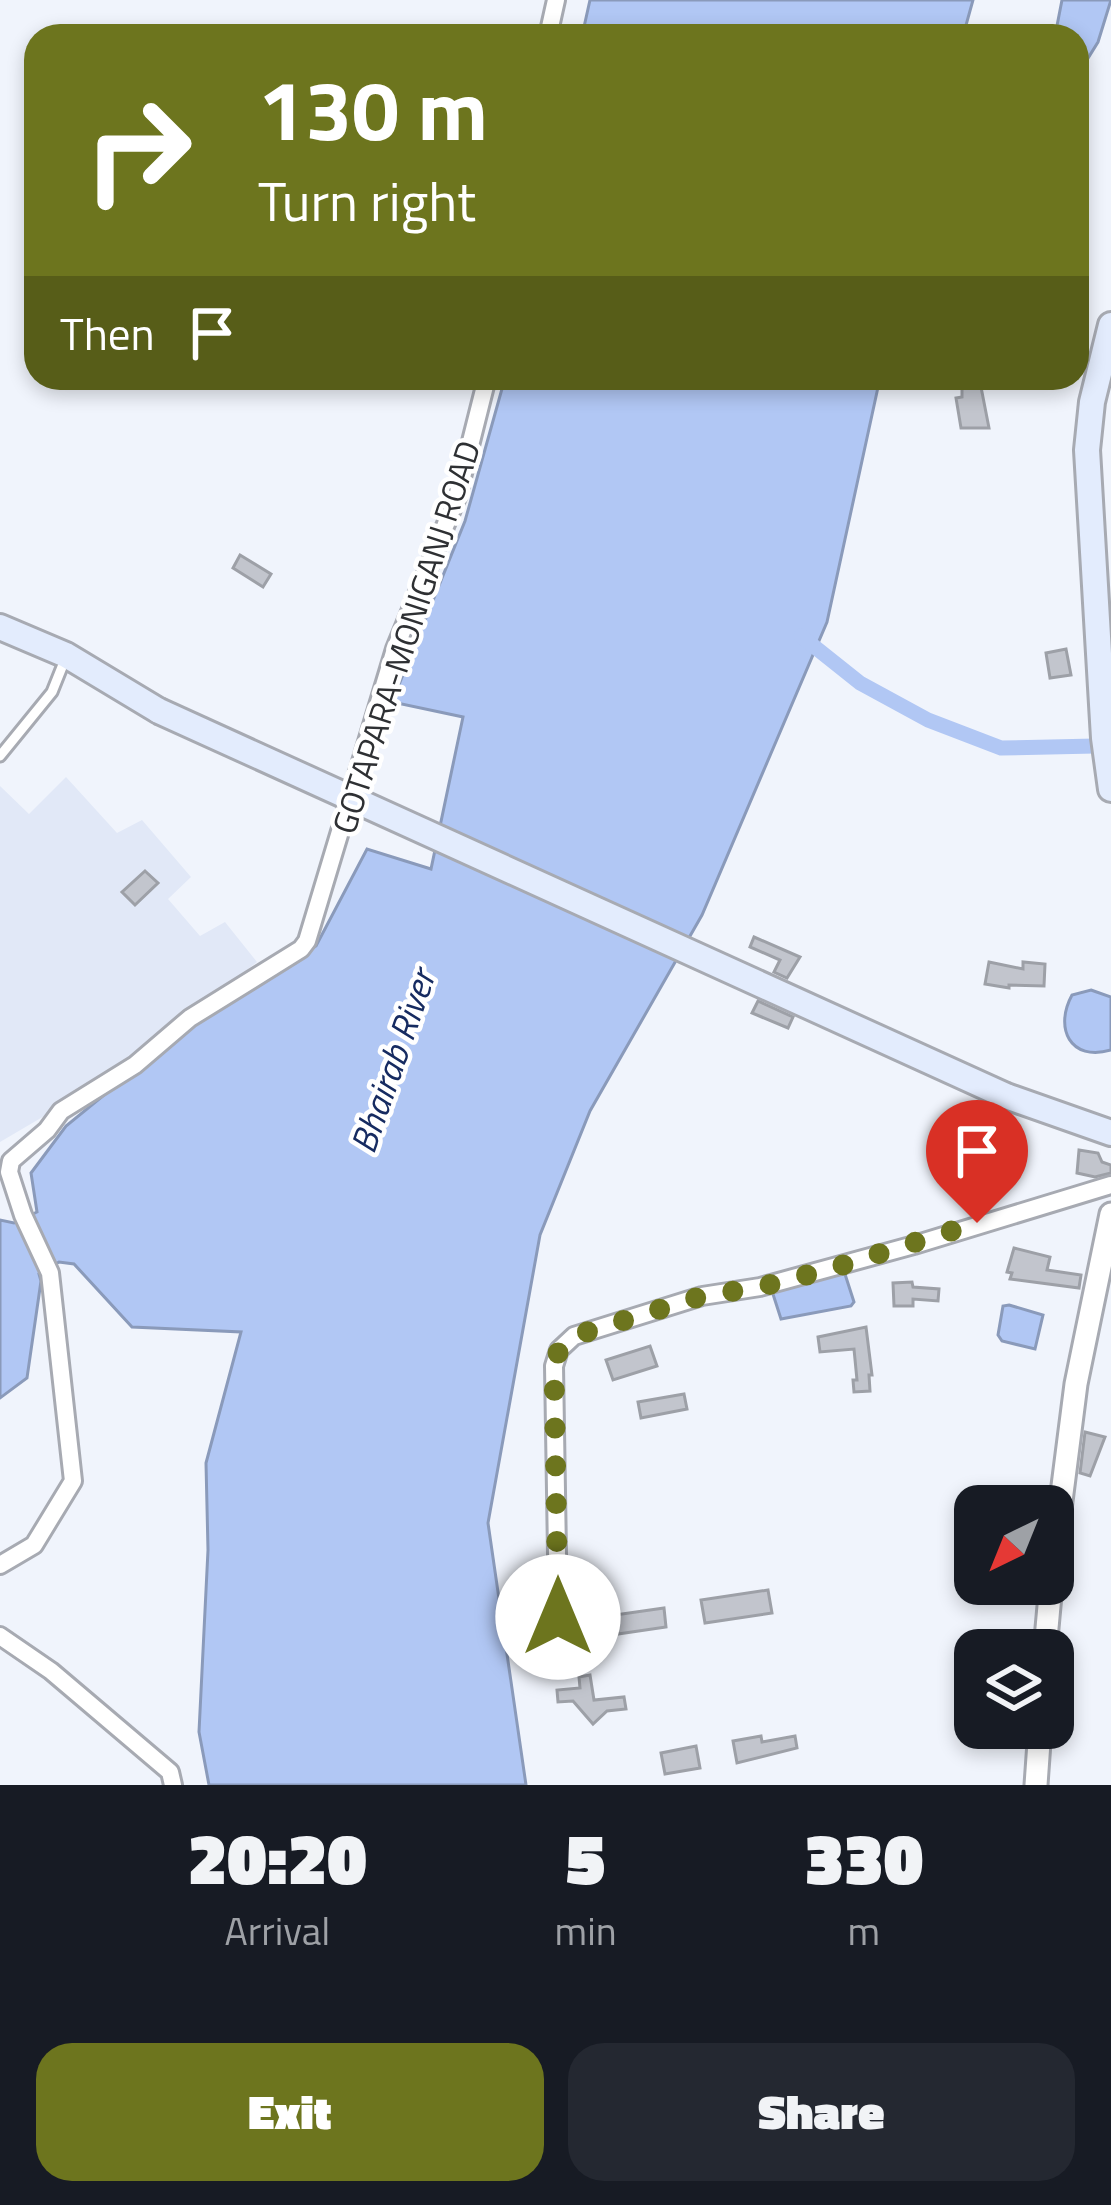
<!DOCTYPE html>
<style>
:root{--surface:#171b24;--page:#242831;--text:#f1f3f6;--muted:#9ea1a6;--accent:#6d751e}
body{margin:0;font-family:"Titillium Web",sans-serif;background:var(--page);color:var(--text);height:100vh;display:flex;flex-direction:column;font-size:45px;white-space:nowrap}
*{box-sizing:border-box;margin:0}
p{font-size:39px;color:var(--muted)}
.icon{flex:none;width:66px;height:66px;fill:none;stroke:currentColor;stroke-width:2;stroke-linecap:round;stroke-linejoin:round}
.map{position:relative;height:1785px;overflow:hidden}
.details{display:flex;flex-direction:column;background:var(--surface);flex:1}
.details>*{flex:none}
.top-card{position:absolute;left:24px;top:24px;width:1065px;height:366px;border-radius:36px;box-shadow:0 6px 18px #0003;background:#6d751e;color:#fff;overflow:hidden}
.needle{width:78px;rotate:223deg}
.fabs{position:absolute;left:954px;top:1485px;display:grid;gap:24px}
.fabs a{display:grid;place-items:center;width:120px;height:120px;border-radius:24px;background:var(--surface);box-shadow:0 6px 18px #0003;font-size:60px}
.pin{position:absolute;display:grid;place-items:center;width:102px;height:102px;color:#fff;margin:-123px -51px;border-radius:50% 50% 50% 0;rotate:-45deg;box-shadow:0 0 12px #0007}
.pin .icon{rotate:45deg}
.me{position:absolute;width:132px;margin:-66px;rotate:0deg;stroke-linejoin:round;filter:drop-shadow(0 0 9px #0008)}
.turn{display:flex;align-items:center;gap:42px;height:252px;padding:0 36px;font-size:54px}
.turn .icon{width:156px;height:156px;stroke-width:2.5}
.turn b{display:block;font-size:84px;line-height:102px}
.then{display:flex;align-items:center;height:114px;padding:0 36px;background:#0003;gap:24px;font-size:45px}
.eta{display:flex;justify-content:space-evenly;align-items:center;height:204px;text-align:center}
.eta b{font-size:72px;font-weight:800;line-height:84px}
.primary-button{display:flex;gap:24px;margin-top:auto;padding:24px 36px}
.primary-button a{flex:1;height:138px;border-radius:36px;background:var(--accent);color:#fff;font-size:48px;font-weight:800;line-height:138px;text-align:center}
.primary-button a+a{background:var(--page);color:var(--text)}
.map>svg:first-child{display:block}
.built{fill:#e1e8f7}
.water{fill:#b1c7f4;stroke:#8a9aba;stroke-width:3}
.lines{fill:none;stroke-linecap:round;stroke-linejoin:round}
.canal{stroke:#b1c7f4;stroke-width:15}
.building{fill:#c2c5cd;stroke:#9da0a7;stroke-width:3}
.service-casing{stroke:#a7aab2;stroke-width:15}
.minor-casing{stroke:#a7aab2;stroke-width:22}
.tertiary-casing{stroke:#a7aab2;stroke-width:27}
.secondary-casing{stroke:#a7aab2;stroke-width:30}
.service{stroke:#fff;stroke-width:9}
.minor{stroke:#fff;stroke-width:16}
.tertiary{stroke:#fff;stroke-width:21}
.secondary{stroke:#e3ecfd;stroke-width:24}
.secondary-bridge-casing{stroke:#a7aab2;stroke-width:30;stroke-linecap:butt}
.secondary-bridge{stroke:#e3ecfd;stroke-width:24}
.route{stroke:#6d751e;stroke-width:21;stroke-dasharray:0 37.8}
.labels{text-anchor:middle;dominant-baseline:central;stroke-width:9;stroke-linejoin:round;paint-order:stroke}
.street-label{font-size:33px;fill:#2e3033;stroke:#fff}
.water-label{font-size:36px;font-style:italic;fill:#162b61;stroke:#fff}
</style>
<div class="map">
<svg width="1111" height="1785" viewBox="0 0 1111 1785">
<rect width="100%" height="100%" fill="#f0f4fc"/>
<path class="built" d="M66 777 117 833 142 820 191 877 168 899 200 936 225 922 257 962 159 1039 46 1115 0 1142V786L29 814Z"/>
<path class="water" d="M590 0H973L963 36H582Z
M1062 0H1111L1098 42 1085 63 1077 64V36H1055Z
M505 378H880L827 622 702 915 590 1111 540 1235 488 1523 526 1785H209L199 1732 208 1550 206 1463 241 1332 132 1327 74 1264 59 1262 39 1274 41 1281 27 1378 0 1398V1220L14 1223 37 1212 31 1173 66 1126 218 1002 316 946 367 849 431 869 463 717 392 702 465 521Z
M1091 990 1111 997V1050C1070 1062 1054 1028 1072 995Z
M844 1271 854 1302 851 1306 781 1319 772 1291Z
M1009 1305 1043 1315 1035 1349 1002 1341 998 1335 1003 1306Z"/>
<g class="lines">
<path class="canal" d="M801 636 860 683 928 720 1001 748 1095 746"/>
</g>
<path class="building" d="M962 381 980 382 989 428H961L956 398 962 397Z
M240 555 271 574 263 587 233 568Z
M1066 649 1071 675 1050 678 1046 653Z
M145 871 158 883 135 905 122 892Z
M754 937 800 957 787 978 774 972 780 960 750 947Z
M989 962 1023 969V962L1045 964 1044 986 1009 985V988L985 984Z
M758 1001 793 1017 788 1028 752 1013Z
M1079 1150 1098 1153 1102 1162 1111 1165V1173L1095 1177 1077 1173Z
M1014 1248 1050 1257 1047 1270 1081 1275 1079 1288 1010 1279 1012 1273 1007 1272Z
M912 1282 913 1287 939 1289 938 1301 913 1299V1306H894L893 1283Z
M866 1327 872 1375H869L870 1391 854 1392 853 1380H857L854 1349 820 1352 818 1337Z
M650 1346 657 1366 613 1380 606 1360Z
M684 1394 687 1409 641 1418 638 1402Z
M1085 1432 1105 1437 1090 1476 1080 1473Z
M768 1590 772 1613 705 1623 701 1600Z
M664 1608 666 1627 618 1634 615 1615Z
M590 1675 594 1700 624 1697 626 1709 607 1711 593 1724 573 1701 558 1702 557 1690 580 1688 579 1677Z
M761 1736 762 1742 795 1736 797 1748 737 1763 733 1741Z
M696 1746 700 1768 665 1774 661 1753Z"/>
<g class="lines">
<g class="service-casing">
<path id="service" d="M0 756 52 692 66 657"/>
</g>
<g class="minor-casing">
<path id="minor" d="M548 36 556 0
M0 1565 34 1545 73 1481 50 1273 23 1215 9 1172 11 1161 47 1130 61 1111 135 1065 190 1018 301 949 307 941 395 649 457 497 487 378
M558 1617 554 1366 559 1350 574 1336 702 1296 760 1287 914 1245 1111 1185
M0 1636 51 1671 170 1772 173 1785"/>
</g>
<g class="tertiary-casing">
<path id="tertiary" d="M1053 1564 1076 1384 1111 1214
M1045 1650 1051 1584
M1036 1785 1040 1728"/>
</g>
<g class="secondary-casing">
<path id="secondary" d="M1111 325 1092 402 1087 450 1104 738 1111 789
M0 627 66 655 159 711
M1006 1096 1111 1133"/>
</g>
<use href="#service" class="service"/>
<use href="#minor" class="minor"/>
<use href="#tertiary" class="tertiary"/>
<use href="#secondary" class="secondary"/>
<g class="secondary-bridge-casing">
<path id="secondary-bridge" d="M159 711 1006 1096"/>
</g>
<use href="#secondary-bridge" class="secondary-bridge"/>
</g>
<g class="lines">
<path class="route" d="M558 1617 554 1366 559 1350 574 1336 702 1296 760 1287 830 1269 977 1223"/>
</g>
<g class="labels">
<g class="street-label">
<text transform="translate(406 637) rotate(-72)">GOTAPARA-MONIGANJ ROAD</text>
</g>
<g class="water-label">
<text transform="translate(392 1061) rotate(-71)">Bhairab River</text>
</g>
</g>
</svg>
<div class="fabs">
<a><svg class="needle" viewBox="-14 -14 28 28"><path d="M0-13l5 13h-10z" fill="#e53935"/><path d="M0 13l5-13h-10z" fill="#9ea1a6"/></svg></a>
<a><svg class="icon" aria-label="layers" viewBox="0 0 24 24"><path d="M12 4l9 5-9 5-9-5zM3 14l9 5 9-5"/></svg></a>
</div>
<div class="pin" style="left:977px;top:1223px;background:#d93025"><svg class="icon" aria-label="arrive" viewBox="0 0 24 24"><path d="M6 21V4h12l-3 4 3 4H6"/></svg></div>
<svg class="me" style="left:558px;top:1617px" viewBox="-20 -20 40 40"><circle r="19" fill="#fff"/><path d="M0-13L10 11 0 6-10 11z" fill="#6d751e"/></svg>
<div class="top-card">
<div class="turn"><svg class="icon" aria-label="right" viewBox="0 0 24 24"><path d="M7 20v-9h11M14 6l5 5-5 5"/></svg><div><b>130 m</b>Turn right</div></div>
<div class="then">Then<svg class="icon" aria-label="arrive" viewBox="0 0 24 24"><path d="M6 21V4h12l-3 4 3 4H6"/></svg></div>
</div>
</div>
<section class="details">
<div class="eta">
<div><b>20:20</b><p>Arrival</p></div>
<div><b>5</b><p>min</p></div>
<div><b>330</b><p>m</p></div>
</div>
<div class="primary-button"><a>Exit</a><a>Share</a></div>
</section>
